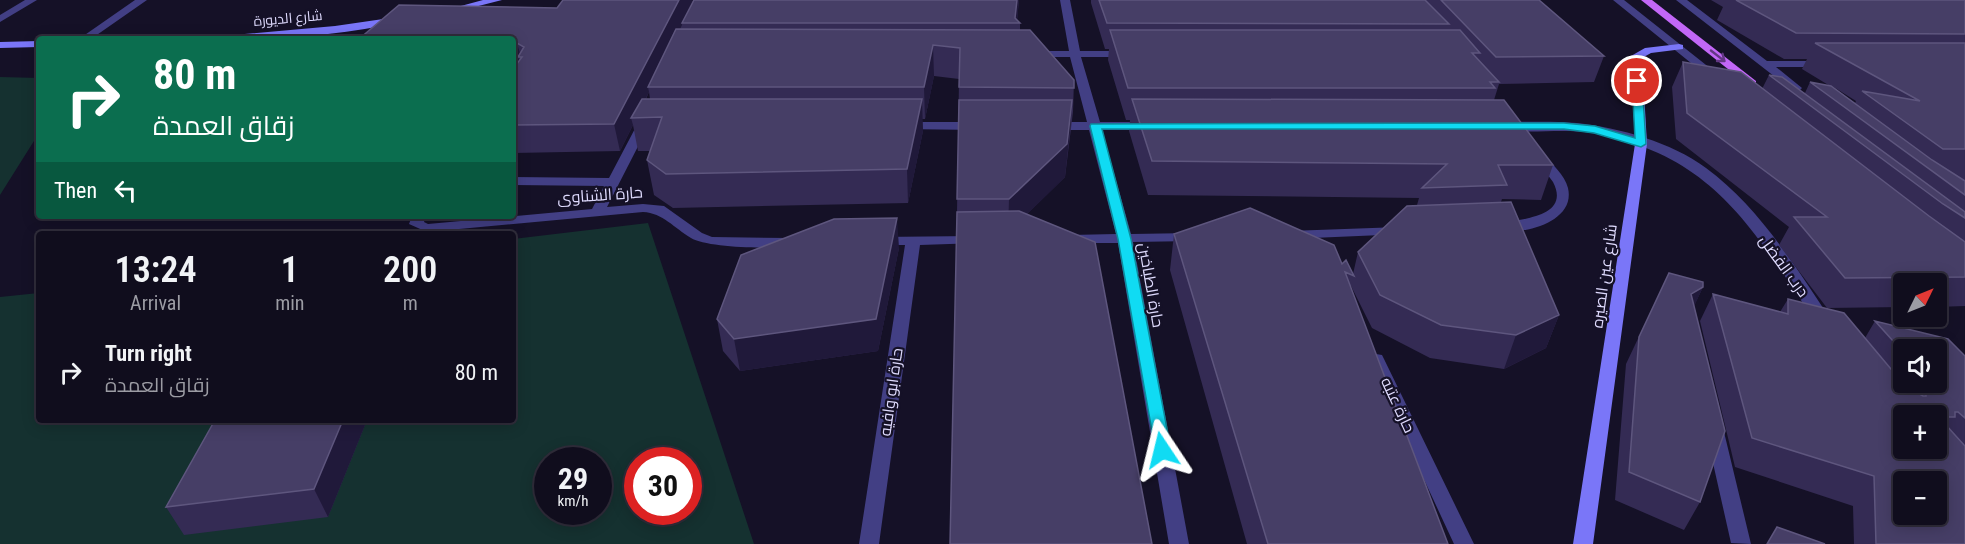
<!DOCTYPE html>
<meta charset="utf-8">
<style>
:root{--surface:#100d1d;--page:#191626;--text:#f1f3f6;--muted:#9c9ca4;--line:#302d3b}
body{margin:0;font-family:"Roboto Condensed",Cairo,sans-serif;background:var(--page);color:var(--text);height:100vh;display:flex;flex-direction:column;font-size:22px;white-space:nowrap}
*{box-sizing:border-box;margin:0}
p{font-size:20px;color:var(--muted)}
.icon{flex:none;width:33px;height:33px;fill:none;stroke:currentColor;stroke-width:2;stroke-linecap:round;stroke-linejoin:round}
.map{position:relative;flex:1;overflow:hidden}
.side{position:absolute;left:36px;top:231px;width:480px;height:192px;display:flex;flex-direction:column;background:var(--surface);border-radius:6px;box-shadow:0 3px 15px #0003,0 0 0 2px var(--line)}
.side>*{flex:none}
.hud{position:absolute;left:36px;top:36px;width:480px;height:183px;border-radius:6px;box-shadow:0 3px 15px #0003,0 0 0 2px var(--line);background:#0b6e4f;color:#fff;overflow:hidden}
.needle{width:39px;rotate:47deg}
.controls{position:absolute;left:1893px;top:273px;display:grid;gap:12px}
.controls a{display:grid;place-items:center;width:54px;height:54px;border-radius:6px;background:var(--surface);box-shadow:0 3px 15px #0003,0 0 0 2px var(--line);font-size:30px}
.speed{position:absolute;left:534px;top:447px;display:flex;gap:12px;font-size:30px;font-weight:700;text-align:center}
.speed>*{display:grid;place-content:center;width:78px;height:78px;border-radius:50%;background:var(--surface);box-shadow:0 3px 15px #0003,0 0 0 2px var(--line);line-height:1}
.speed small{font-size:15px;font-weight:400}
.speed .limit{border:9px solid #d22;background:#fff;color:#111}
.pin{position:absolute;display:grid;place-items:center;width:51px;height:51px;color:#fff;margin:-26px;border:3px solid #fff;border-radius:50%;box-shadow:0 2px 6px #0007}
.me{position:absolute;width:66px;margin:-33px;rotate:350deg;stroke-linejoin:round;filter:drop-shadow(0 0 4px #0008)}
.turn{display:flex;align-items:center;gap:21px;height:126px;padding:0 18px;font-size:27px}
.turn .icon{width:78px;height:78px;stroke-width:2.5}
.turn b{display:block;font-size:42px;line-height:51px}
.then{display:flex;align-items:center;height:57px;padding:0 18px;background:#0003;gap:12px;font-size:22px}
.eta{display:flex;justify-content:space-evenly;align-items:center;height:102px;text-align:center}
.eta b{font-size:36px;font-weight:600;line-height:42px}
ul{padding:0;list-style:none}
li{display:flex;align-items:center;gap:18px;height:78px;padding:0 18px}
li div{flex:1}
li b{display:block;font-size:22px}
li em{font-style:normal}
.map>svg:first-child{display:block}
.green{fill:#153130;fill-rule:evenodd}
.lines{fill:none;stroke-linecap:round;stroke-linejoin:round}
.street{fill:#423f84;fill-rule:evenodd}
.secondary{fill:#7a76f8;fill-rule:evenodd}
.primary{fill:#c267f7;fill-rule:evenodd}
.wall{fill:#342b54;fill-rule:evenodd}
.shaded-wall{fill:#20193a}
.building{fill:#463e66;stroke:#5e567e;stroke-width:1.5;fill-rule:evenodd}
.oneway{stroke:#633885}
.route{fill:#10dbf3;stroke:#0a8e9e;stroke-width:1.5}
.labels{text-anchor:middle;dominant-baseline:central;stroke-width:4.5;stroke-linejoin:round;paint-order:stroke}
.far-street-label{font-size:14px;fill:#dedafd;stroke:#151127}
.street-label{font-size:16px;fill:#dedafd;stroke:#151127}
</style>
<div class="map">
<svg width="1965" height="544" viewBox="0 0 1965 544">
<rect width="100%" height="100%" fill="#151127"/>
<path class="green" d="M0 77 39 78V133L0 195Z
M648 223 754 544H0V297L39 293V420H513V239ZM548 460H598V512H548ZM638 460H688V512H638Z"/>
<g class="lines">
<path class="street" d="M25 0H37L0 22V15Z
M135 0H147L91 39H79Z
M1060 0H1070L1080 51H1129L1134 54 1129 57H1081L1100 122H1150L1156 126 1150 130H1102L1131 234 1193 233 1200 237 1193 241 1133 242 1189 544H1169L1118 243H1070L1063 239 1070 235 1116 234 1089 130H1051L1045 126 1051 122H1087L1070 57H1030L1025 54 1030 51H1069Z
M1613 0H1624L1720 76V80H1712Z
M1676 0H1687L1767 61H1824L1830 64 1824 67H1776L1802 88 1800 90H1792Z
M645 117 651 121 607 207 643 204 664 206 702 233 712 237 791 238 798 242 796 245C777 250 707 248 691 238 674 228 663 213 643 212L427 232 409 224 412 216H426L424 222 428 224 592 209 604 186 513 185V177L609 178 639 121Z
M904 122H979L985 126 979 130 900 129 898 126Z
M1504 122C1528 122 1553 121 1577 123 1620 128 1671 142 1706 168 1758 206 1796 267 1831 320L1823 325 1817 324C1753 230 1714 154 1591 133 1562 128 1525 135 1500 129L1498 126Z
M1539 152 1544 153C1551 164 1565 175 1568 188 1576 222 1522 236 1497 230L1495 227 1497 224C1516 219 1572 219 1553 182 1547 173 1539 165 1533 156Z
M1400 227 1405 228 1407 231 1405 234 1289 239 1282 235 1289 231Z
M974 236 981 240 979 243 920 245 879 544H859L905 245H878L871 241 878 237Z
M1376 354 1382 355 1384 359 1474 544H1454L1368 359 1370 355Z
M1715 426 1721 427 1724 432 1751 544 1731 543 1706 432 1709 427Z"/>
<path class="secondary" d="M483 0H502L451 13 446 10Z
M397 17 402 20 401 22C341 36 277 39 217 39L222 36 335 26Z
M39 41V47L0 48V42Z
M1679 44 1683 45V49L1651 53 1642 58 1647 144 1593 544H1573L1635 144 1631 56 1645 48Z"/>
<path class="primary" d="M1641 0H1652L1756 81V85H1748Z"/>
</g>
<path class="wall" d="M563 0H692L693 2 694 0H1019L1017 20 1020 23V30L1074 80 1073 112 1065 177 1027 214 957 212 959 79 934 76 925 119H922L923 131 908 203 673 208 654 195 647 160 650 151H638L633 125 620 151 513 153V39L557 8ZM649 92 650 99H646Z
M1091 0H1539L1604 56 1594 82 1499 84 1494 100 1553 165 1541 200 1502 199 1501 202 1559 315 1546 348 1504 369 1430 358 1372 328 1351 286V288L1448 544H1247L1170 270 1174 234 1342 264 1353 274 1358 252 1417 205 1419 198 1148 195 1129 131 1130 120H1126L1108 60 1109 49H1105L1091 3Z
M1711 0H1965V306L1936 307V284H1904V307L1827 308 1779 245 1789 227 1676 139 1672 87 1683 62 1762 89 1769 75 1805 93 1810 82 1830 86 1802 69 1807 59H1784L1717 20 1723 7ZM1832 86 1856 101 1855 103Z
M899 248 878 351 740 371 723 351 717 319Z
M1669 273 1703 287 1694 306 1700 502 1684 530 1615 500 1626 364Z
M1713 294 1780 312 1788 299 1865 338 1875 321 1965 356V544H1854L1853 506 1735 467 1700 321ZM1904 350 1936 382H1904Z
M367 420 328 517 184 535 166 507Z"/>
<path class="shaded-wall" d="M679 0H692L693 4 682 23V25L652 87H648L649 92 636 118H631L633 125 620 151 614 124Z
M1017 0H1019L1017 23H1015Z
M513 43H517L521 57H518L521 68 513 79Z
M933 45 934 76 925 119 924 87Z
M922 99 923 131 908 203 907 169Z
M1072 100 1070 131 1065 177 1008 233 1009 199Z
M897 218 899 248 878 351 740 371 734 339Z
M1703 287 1691 313V294Z
M1559 315 1546 348 1504 369 1516 335Z
M343 420H367L328 517 314 489Z"/>
<path class="building" d="M563 0H679L614 124 513 125V69L522 57H518L524 47 517 43H513V39H359L399 5 557 8Z
M694 0H1017L1015 18 1020 23H682Z
M1099 0H1425L1449 24 1107 23Z
M1441 0H1539L1604 56 1496 57Z
M1736 0H1965V34L1796 33Z
M676 29 1030 30 1074 80V88L959 87 960 48 933 45 924 87H648Z
M1110 30H1460L1480 53H1472L1499 82H1490L1495 88H1128Z
M1815 43H1965V149H1943L1862 91 1920 101Z
M1683 62 1741 72 1929 216 1965 242V277L1845 278 1794 217H1827L1687 113Z
M1769 75 1782 77 1965 212V218L1943 204Z
M1810 82 1831 86 1932 160 1965 181V195Z
M642 99H922L907 169 666 174 647 160 662 117 631 118Z
M1132 99 1504 100 1553 165H1498L1507 185 1422 188 1447 164 1152 161Z
M959 100H1072L1067 144 1009 199H957Z
M1511 202 1559 315 1516 335 1441 325 1380 295 1358 252 1407 206Z
M1250 208 1334 245 1342 264 1346 260 1354 276 1345 272 1448 544H1268L1174 234Z
M1019 211 1095 242 1152 544H950L957 212Z
M897 218 876 319 734 339 717 319 741 255 834 219Z
M1669 273 1703 282V287L1691 294 1725 431 1700 502 1629 472 1639 337Z
M1713 294 1788 314V299L1844 313 1896 375 1910 389 1923 396H1926V390L1933 389V386L1930 382H1936V350H1904V353L1875 321 1948 339 1965 356V418L1958 412H1955V417H1943L1946 425 1965 446V544H1876L1874 476 1752 438ZM1904 416H1936V448H1904ZM1904 482H1936V514H1904Z
M215 420H343L314 489 166 507Z
M1777 527 1825 544H1767Z"/>
<defs><path id="oneway-shaft" d="M-6 0H5M1.5-3L5.5 0L1.5 3" fill="none" stroke-width="1.6" stroke-linecap="round" stroke-linejoin="round" transform="scale(1.5)"/></defs>
<use class="oneway" href="#oneway-shaft" transform="translate(1718 56) rotate(38)"/>
<path class="route" d="M1637 78 1642 81 1646 144 1641 147 1594 133 1564 129H1102L1131 239 1171 450 1162 456 1156 454 1118 239 1090 126 1091 124 1564 123 1595 126 1635 138 1632 81Z"/>
<g class="labels">
<g class="far-street-label">
<text transform="translate(288 18) rotate(-5)">شارع الديورة</text>
</g>
<g class="street-label">
<text transform="translate(600 195) rotate(-4)">حارة الشناوى</text>
<text transform="translate(1784 266) rotate(54)">درب الفضل</text>
<text transform="translate(1604 276) rotate(-82)">شارع عين الصيره</text>
<text transform="translate(1151 285) rotate(80)">حارة الطباخين</text>
<text transform="translate(891 392) rotate(-82)">حارة ابو وافيه</text>
<text transform="translate(1398 405) rotate(65)">حارة عتبه</text>
</g>
</g>
</svg>
<div class="controls">
<a><svg class="needle" viewBox="-14 -14 28 28"><path d="M0-13l5 13h-10z" fill="#e53935"/><path d="M0 13l5-13h-10z" fill="#9c9ca4"/></svg></a>
<a><svg class="icon" aria-label="sound" viewBox="0 0 24 24"><path d="M4 9h4l5-4v14l-5-4H4zM17 9q2 3 0 6"/></svg></a>
<a>+</a>
<a>−</a>
</div>
<div class="speed"><div>29<small>km/h</small></div><div class="limit">30</div></div>
<div class="pin" style="left:1637px;top:81px;background:#d93025"><svg class="icon" aria-label="arrive" viewBox="0 0 24 24"><path d="M6 21V4h12l-3 4 3 4H6"/></svg></div>
<svg class="me" style="left:1162px;top:450px" viewBox="-20 -20 40 40"><path d="M0-17L14 15 0 8-14 15z" fill="#10dbf3" stroke="#fff" stroke-width="4"/></svg>
<div class="hud">
<div class="turn"><svg class="icon" aria-label="right" viewBox="0 0 24 24"><path d="M7 20v-9h11M14 6l5 5-5 5"/></svg><div><b>80 m</b>زقاق العمدة</div></div>
<div class="then">Then<svg class="icon" aria-label="left" viewBox="0 0 24 24"><path d="M17 20v-9H6M10 6l-5 5 5 5"/></svg></div>
</div>
<section class="side">
<div class="eta">
<div><b>13:24</b><p>Arrival</p></div>
<div><b>1</b><p>min</p></div>
<div><b>200</b><p>m</p></div>
</div>
<ul>
<li><svg class="icon" aria-label="right" viewBox="0 0 24 24"><path d="M7 20v-9h11M14 6l5 5-5 5"/></svg><div><b>Turn right</b><p>زقاق العمدة</p></div><em>80 m</em></li>
</ul>
</section>
</div>
